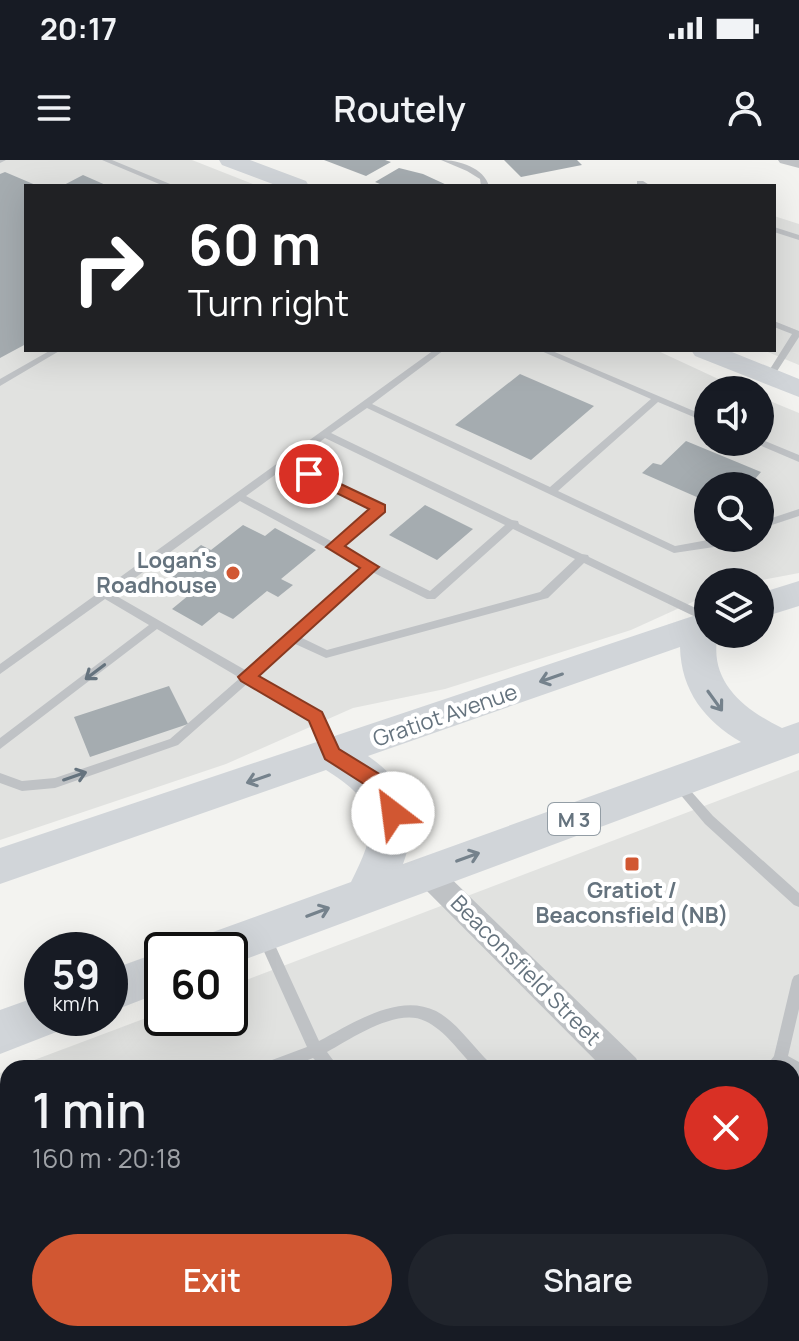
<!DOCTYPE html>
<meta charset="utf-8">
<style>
:root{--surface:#171b24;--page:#20242c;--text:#f1f3f6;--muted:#9ea1a6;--accent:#d15732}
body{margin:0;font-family:Manrope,sans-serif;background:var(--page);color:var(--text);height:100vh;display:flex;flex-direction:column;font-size:30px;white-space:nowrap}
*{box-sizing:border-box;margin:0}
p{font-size:26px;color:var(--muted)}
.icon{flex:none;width:44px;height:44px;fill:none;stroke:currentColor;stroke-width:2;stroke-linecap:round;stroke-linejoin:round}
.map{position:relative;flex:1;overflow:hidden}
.sheet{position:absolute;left:0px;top:900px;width:800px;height:282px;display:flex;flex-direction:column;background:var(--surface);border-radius:24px 24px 0 0;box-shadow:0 8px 32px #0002}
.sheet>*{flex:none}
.banner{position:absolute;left:24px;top:24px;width:752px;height:168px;border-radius:0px;box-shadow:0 8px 32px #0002;background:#202124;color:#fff;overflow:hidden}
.controls{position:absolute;left:694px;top:216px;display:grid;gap:16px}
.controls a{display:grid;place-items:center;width:80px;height:80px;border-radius:50%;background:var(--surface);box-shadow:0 8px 32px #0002;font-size:40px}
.speed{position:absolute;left:24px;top:772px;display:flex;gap:16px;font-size:40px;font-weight:700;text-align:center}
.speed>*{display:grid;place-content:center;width:104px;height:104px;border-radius:50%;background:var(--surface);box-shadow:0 8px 32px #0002;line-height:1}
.speed small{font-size:20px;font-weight:400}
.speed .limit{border:4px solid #111;border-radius:12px;background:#fff;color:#111}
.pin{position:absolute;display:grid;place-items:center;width:68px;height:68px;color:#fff;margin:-34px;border:4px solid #fff;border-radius:50%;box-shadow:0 2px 8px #0007}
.me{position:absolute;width:88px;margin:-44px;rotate:330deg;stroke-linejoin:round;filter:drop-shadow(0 0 6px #0008)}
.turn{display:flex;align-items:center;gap:28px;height:168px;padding:0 32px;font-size:36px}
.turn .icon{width:104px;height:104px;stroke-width:2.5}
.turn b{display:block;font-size:56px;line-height:68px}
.round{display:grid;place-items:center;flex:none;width:84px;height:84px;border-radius:42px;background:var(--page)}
.headline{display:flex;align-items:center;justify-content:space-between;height:136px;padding:0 32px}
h1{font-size:48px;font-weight:600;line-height:60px}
.button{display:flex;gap:16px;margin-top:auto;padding:16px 32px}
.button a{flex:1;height:92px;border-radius:48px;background:var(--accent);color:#fff;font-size:32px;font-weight:600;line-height:92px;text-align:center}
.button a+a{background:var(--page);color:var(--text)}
.status{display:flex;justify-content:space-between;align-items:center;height:56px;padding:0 40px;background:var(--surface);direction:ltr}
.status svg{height:22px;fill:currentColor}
header{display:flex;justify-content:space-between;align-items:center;height:104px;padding:0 32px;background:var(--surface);font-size:36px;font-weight:600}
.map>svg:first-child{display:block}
.built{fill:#e1e2e0;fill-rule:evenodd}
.building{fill:#a5acb0}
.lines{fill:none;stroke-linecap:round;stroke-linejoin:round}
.service{fill:#bfc2c5;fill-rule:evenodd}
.minor{fill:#bfc2c5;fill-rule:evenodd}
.secondary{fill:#d1d5d9;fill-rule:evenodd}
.primary{fill:#d1d5d9;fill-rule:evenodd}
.oneway{stroke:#65737e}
.oneway2{stroke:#75828c}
.route{fill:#d15732;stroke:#883920;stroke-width:2}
.poi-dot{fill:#d15732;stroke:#fff;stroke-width:3}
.labels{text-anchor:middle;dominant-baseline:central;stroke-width:8;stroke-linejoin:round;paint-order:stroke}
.shield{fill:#fff;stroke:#939da5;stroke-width:2}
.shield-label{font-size:20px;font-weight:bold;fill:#65737e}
.poi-label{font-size:22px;font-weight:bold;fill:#65737e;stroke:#fff;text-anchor:end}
.street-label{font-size:22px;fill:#65737e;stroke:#fff}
</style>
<div class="status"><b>20:17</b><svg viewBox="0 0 49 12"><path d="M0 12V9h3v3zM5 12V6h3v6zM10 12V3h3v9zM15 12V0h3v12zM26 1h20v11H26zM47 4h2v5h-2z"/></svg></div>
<header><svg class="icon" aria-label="menu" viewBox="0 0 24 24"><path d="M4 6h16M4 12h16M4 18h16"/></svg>Routely<svg class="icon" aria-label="person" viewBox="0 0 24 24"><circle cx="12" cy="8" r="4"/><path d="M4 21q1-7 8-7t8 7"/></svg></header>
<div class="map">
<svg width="799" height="1181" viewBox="0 0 799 1181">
<rect width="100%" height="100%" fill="#f3f3f0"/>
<path class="built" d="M0 0H192L258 26H26V190H656L742 230H708V282H760V237L799 253V413L751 422H708V435L631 470 445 529 353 548 226 604 0 680ZM708 326H760V378H708Z
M774 56 799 64V205L763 190H774Z
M799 610V1181H0V913L8 910V1174H792V908H13L162 852V858H230V826Z"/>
<path class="building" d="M324 0H385L391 2 366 16Z
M504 0H577L582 5 521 17Z
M399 8 423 14 449 26H385L375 22Z
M5 12 38 26H26V184L0 198V14Z
M83 15 108 26H62Z
M520 214 594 246 531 300 455 265Z
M686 281 761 312 749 326H708V342L642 313 653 303 661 305Z
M425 345 473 369 437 400 389 375Z
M243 365 265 376 275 368 316 390 281 419 293 425 278 437 267 431 233 459 219 452 202 466 172 449 189 435 166 422 185 407 178 403 201 385 211 390Z
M169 526 188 564 90 597 74 557Z"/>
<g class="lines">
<path class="service" d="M0 0H6L0 3Z
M102 0H112L175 26H164Z
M441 0C459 0 484 8 489 26H481L480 19 467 11Z
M637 21H643L651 26 637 25Z
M774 67 799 75V80L774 72Z
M774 161 799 171V177L772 219 769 220 765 217 792 174 774 167Z
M51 190H61L0 226V219Z
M434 190H444L372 244 550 327 651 239 539 190H550L708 257V263L658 242 558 331 675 386 719 378H734L733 380 714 387 674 393 367 248 331 273 512 360 518 361 519 364 582 394 588 395 589 397 708 454V463L584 403 548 438 544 439 326 498 293 483 256 517 320 554 338 594 336 597H328L311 560 248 523 178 585 55 628 22 631 0 623V613L22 621 55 618 170 579 240 518 157 469 0 589V578L149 465 105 439 0 514V504ZM325 278 505 365 430 431 341 387 384 350V346L293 302ZM287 306 373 349 333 382 246 336ZM240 341 364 408 247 511 113 434ZM513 369 575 399 540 432 327 490 300 477 372 412 427 439H435Z
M760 279 799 295V302L757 284 755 282H760Z
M799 349V356L760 369V362Z
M678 619 682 621 713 656 799 733V747L794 745 705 664 674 627 672 624 674 621Z
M264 770 269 772 319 881C352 864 398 832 436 851 457 862 473 887 490 903L492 908H475C460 893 445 870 425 861 397 847 351 879 327 892L339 908H323L313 898 287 908H262L264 903 307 887 257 776 259 772Z
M799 814V849L788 896 799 902V917L792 914V908H765L774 896 792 820 794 816Z
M0 953 5 955 8 961V989L3 987 0 981Z
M8 1059V1077L0 1081V1063Z
M233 1174H251L254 1181H236Z
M449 1174H465L462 1181H446Z
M673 1174H695L698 1181H676Z"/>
<path class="minor" d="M778 0H799V8L780 3Z
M426 700 436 704 636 898 641 908H603L416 720 412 712 416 704Z
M593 1174H630L627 1181H590Z"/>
<path class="secondary" d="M219 0H250L306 21 309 26H278L222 5Z
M691 190H727L799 219V237L695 196Z"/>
<path class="primary" d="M799 421V446L760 458V433Z
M708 451V474H718C708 521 743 549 782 568L799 562V593L230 805V790H195L202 776 351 722C379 666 382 645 326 610L0 724V688ZM680 487C681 531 705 561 741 582L403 704C421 655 410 625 368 596Z
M162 791V832L110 852V810Z
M42 835V858H65L59 871 0 894V850Z"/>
</g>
<defs><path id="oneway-shaft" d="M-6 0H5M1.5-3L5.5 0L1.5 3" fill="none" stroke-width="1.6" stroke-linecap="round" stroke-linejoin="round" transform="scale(2)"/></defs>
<g class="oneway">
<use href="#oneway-shaft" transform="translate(95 512) rotate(143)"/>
<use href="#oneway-shaft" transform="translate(75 616) rotate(-19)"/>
</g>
<g class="oneway2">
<use href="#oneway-shaft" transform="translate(551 518) rotate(161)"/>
<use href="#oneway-shaft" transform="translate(715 541) rotate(54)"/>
<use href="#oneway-shaft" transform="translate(258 619) rotate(161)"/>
<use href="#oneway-shaft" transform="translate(468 697) rotate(-20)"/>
<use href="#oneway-shaft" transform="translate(318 752) rotate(-21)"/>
</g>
<path class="route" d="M309 309 385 345V352L345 386 379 407 259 516 322 552 339 589 381 615 394 631 402 653 399 659H386L379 639 367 626 325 599 309 561 241 521 238 517 360 408 326 387 369 349 304 317V311Z"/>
<g class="poi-dot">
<circle cx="233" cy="413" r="8"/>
<rect x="624" y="696" width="16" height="16" rx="4"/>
</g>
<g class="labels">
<rect class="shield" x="548" y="643" width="52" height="32" rx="6"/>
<g class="shield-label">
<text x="574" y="659">M 3</text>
</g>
<g class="poi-label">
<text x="217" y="400">Logan's<tspan x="217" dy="25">Roadhouse</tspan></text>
<text x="632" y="730" text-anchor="middle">Gratiot /<tspan x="632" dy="25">Beaconsfield (NB)</tspan></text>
</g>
<g class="street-label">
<text transform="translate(445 555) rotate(-19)">Gratiot Avenue</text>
<text transform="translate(526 810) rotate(45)">Beaconsfield Street</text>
</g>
</g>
</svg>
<div class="controls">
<a><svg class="icon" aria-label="sound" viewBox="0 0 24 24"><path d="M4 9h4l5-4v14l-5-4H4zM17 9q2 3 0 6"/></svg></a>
<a><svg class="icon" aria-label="search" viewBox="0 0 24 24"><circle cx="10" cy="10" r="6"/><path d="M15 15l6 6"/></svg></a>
<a><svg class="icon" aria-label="layers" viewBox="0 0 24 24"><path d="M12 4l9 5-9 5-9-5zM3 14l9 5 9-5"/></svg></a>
</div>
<div class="speed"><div>59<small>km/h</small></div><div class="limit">60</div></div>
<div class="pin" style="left:309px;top:314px;background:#d93025"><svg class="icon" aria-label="arrive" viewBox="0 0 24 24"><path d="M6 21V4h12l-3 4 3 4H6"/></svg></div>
<svg class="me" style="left:393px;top:653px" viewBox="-20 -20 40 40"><circle r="19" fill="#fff"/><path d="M0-13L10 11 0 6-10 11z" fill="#d15732"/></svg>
<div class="banner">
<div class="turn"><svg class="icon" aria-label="right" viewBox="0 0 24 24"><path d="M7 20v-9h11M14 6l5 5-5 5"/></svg><div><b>60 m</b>Turn right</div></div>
</div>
<section class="sheet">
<div class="headline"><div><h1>1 min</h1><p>160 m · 20:18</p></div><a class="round" style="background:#d93025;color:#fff"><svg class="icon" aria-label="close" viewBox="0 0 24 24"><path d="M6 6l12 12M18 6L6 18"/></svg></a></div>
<div class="button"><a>Exit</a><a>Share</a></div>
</section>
</div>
